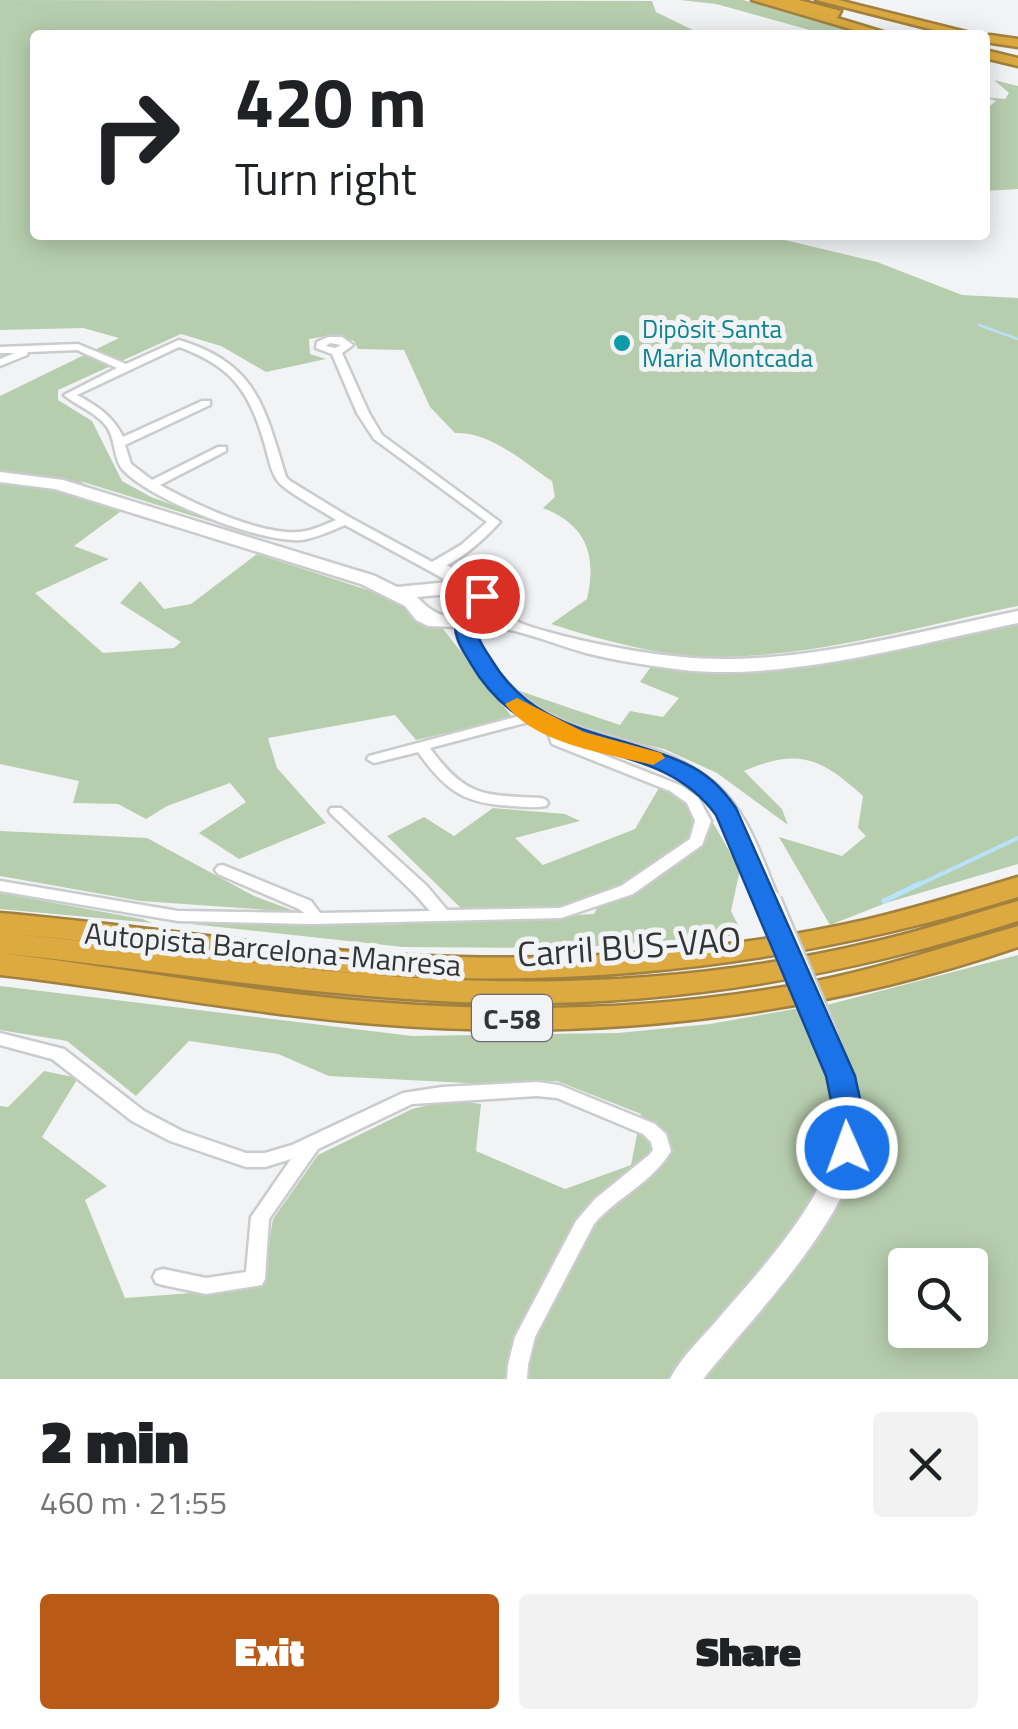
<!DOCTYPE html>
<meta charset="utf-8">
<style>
:root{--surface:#fff;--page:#f2f2f2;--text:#202124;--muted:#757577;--accent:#ba5a17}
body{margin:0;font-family:"Titillium Web",sans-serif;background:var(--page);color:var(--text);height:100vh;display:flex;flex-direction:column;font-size:38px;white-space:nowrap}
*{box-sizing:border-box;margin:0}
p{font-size:32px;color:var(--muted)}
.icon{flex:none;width:55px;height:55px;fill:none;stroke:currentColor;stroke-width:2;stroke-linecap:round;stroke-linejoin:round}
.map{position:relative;height:1379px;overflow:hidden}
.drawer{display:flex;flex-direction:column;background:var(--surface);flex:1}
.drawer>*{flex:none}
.banner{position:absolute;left:30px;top:30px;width:960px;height:210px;border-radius:10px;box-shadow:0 5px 25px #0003;background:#fff;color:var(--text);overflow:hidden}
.tools{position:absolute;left:888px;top:1248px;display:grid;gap:20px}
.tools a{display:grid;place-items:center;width:100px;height:100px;border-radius:10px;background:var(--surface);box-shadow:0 5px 25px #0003;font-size:50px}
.pin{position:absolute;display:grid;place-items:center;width:85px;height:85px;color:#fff;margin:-42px;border:5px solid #fff;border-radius:50%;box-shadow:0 2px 10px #0007}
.me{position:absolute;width:110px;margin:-55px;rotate:358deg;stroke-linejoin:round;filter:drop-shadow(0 0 8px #0008)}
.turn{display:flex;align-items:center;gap:35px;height:210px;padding:0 40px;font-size:45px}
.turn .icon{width:130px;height:130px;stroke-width:2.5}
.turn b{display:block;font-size:70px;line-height:85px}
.round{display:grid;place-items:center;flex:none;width:105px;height:105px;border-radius:10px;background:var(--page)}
.overview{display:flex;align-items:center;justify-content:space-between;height:170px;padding:0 40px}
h1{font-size:60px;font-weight:800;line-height:75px}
.primary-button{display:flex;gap:20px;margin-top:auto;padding:20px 40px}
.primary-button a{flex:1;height:115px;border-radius:10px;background:var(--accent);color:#fff;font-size:40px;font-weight:800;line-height:115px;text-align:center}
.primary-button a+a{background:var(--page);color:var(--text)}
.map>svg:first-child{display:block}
.green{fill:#b7ceae;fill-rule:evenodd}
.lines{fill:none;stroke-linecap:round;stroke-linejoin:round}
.stream-far2{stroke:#b7e2fc;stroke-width:2.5}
.stream-far1{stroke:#b7e2fc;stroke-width:4}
.stream{stroke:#b7e2fc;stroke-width:5}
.street-casing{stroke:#cacbcd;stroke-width:5}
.secondary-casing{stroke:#cacbcd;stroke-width:5}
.highway-casing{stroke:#a1813d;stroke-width:5}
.street{fill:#fff;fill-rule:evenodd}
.secondary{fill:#fff;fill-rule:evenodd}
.highway{fill:#dcaa41;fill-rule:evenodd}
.secondary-bridge-casing{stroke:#cacbcd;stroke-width:31;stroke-linecap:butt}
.secondary-bridge{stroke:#fff;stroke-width:26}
.route{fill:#1a73e8;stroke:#114b97;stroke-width:2.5}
.slow{fill:#f59e0b}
.culture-dot{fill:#0f9aa8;stroke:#f2f3f5;stroke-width:4}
.labels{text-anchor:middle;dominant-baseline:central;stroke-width:10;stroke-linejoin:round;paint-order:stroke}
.far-culture-label{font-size:25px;fill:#0d838f;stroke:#f2f3f5;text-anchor:start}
.shield{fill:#f2f3f5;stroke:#6d6d6f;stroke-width:2.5}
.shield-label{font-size:28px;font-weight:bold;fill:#343435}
.street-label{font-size:30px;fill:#343435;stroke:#f2f3f5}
.near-street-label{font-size:35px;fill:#343435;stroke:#f2f3f5}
</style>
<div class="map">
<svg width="1018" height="1379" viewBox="0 0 1018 1379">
<rect width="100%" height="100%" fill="#f2f3f5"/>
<path class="green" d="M0 0 652 1 656 12 703 35H35V235H764L877 262 962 295 1018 298V606C921 626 823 655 723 657 666 658 605 641 551 624L587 599C597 556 587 525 543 508L555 497 552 481C525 463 490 431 455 433L430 407 404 350 358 349 354 341 333 335 309 339 310 354 326 359 266 372 221 346 181 334 58 390V400L92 421 122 481 151 497 264 538 80 481 124 509 74 546 109 559 35 593 103 653 174 648 181 642 120 603 140 581 164 609 191 604 257 554 383 595 440 625 513 718 416 740 395 715 268 738 277 768 326 823 239 859 199 833 246 802 230 783 167 806 146 819 118 804 73 803 79 781 0 764V396L119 338 83 328 0 330Z
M680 0H743L873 35 817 32 716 4Z
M994 80 1018 86V189L985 191V110L996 101 985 97 1005 99 1009 93Z
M1018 624V864L886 903 830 925 779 837 842 856 866 836 858 828 863 796C820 757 798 748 744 771L782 809 788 825 717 773 664 749 590 732 538 713 511 688 620 725 630 711 663 717 679 698 640 682 650 668 749 671 841 659Z
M660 786 699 798 740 870 731 911 743 935 572 948 403 947 191 924 384 925 594 914 598 906 465 912 387 836 424 817 454 836 493 808 565 814 580 821 515 838 543 865 635 829Z
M0 831 147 838 254 896 297 912 141 901 0 876Z
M0 893 142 919 153 923 0 909Z
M1018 955V1379H0V1106L8 1107 44 1071 78 1078 42 1137 107 1186 85 1200 125 1298 205 1292 262 1283 273 1219 318 1155 412 1109 450 1100 481 1104 476 1151 565 1189 631 1165 641 1114 557 1081 487 1084 329 1076 278 1054 189 1041 136 1096 67 1041 0 1030V986L412 1036 618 1033 710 1024 800 1008 828 1070V1085L853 1093 843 1050 823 1006ZM905 1265H970V1330H905Z"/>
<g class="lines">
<path class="stream-far2" d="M979 325 1018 339"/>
<path class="stream-far1" d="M916 886 1018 838"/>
<path class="stream" d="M884 901 921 883"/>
<g class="street-casing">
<path id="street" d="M342 337 353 345 342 353 369 413 382 435 500 522C484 539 452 570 428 570L345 525C331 531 316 538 301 540 260 543 151 500 123 470 113 458 116 440 107 427 96 412 77 406 64 395L117 368 77 350 28 352 27 355 0 366V359L15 353H0V347L78 344 126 364 179 340C257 364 264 406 286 477L290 481 349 517 432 562 461 545 487 522 374 439 357 413 332 354 316 348 317 342 328 337ZM330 343 341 345 335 348 326 346ZM179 347C231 366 249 390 264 442 268 454 270 470 277 480 284 491 323 511 336 520 326 524 316 529 306 531 267 539 194 504 160 485L226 451V447H218L152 480 131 464 125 445 210 405V401H202L123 437C113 416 97 406 77 395Z
M531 713 538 717 536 720 430 748C466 798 484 795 541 798L546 800 548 803 546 806C535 808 524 807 513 806 464 804 446 791 418 752L374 763 367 759 369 756Z
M554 725 559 726 563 739 680 785 698 797 711 821 702 845 633 894 561 918 314 924 178 921 0 891V881L178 911 304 913 299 909 218 874 215 870 218 866 223 865 311 901 320 913 430 911 415 894 331 814 329 811 331 808H341L427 886 447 910 560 908 621 886 690 839 695 821 687 803 670 791 552 744 547 729Z
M0 1033 64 1049 144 1111 182 1131 246 1153H265L292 1145 403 1093 442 1087 537 1082 559 1085 655 1124 666 1134 671 1151C652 1183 617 1197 594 1224L535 1337 528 1365 527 1379H507L508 1365 515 1337 576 1221 595 1199 649 1155 653 1150 651 1142 643 1134 557 1098 537 1096 412 1104 318 1149 269 1219 265 1279 262 1285 206 1294 163 1285 156 1283 153 1277 156 1271 163 1269 206 1278 246 1272 251 1217 291 1159 265 1167H246L170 1141 132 1121 52 1059 0 1045Z"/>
</g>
<g class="secondary-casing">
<path id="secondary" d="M0 472 63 480 375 576 397 587 449 582 423 567 426 563C459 557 495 605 517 621 527 628 583 641 598 644 642 653 688 660 733 659 829 657 925 630 1018 611V623C915 644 789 681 684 670 652 666 617 661 586 653 550 643 512 625 475 626 476 642 485 654 494 667 555 750 643 724 713 782 749 811 763 862 780 902L776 908H760L756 902C742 865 730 820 700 793 629 731 542 763 480 675 469 660 457 645 456 627L428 626 416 620 405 606 361 584 55 489 0 482ZM459 593 470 597 489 614C454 616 442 624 417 597Z
M825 1028 834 1031 837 1037C850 1069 867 1106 861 1142 848 1221 753 1317 703 1379H670C681 1357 702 1338 718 1319 758 1272 824 1204 835 1141 841 1106 825 1069 813 1037L816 1031Z"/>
</g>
<g class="highway-casing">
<path id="highway" d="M752 0H799L841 11 837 18 893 35H871Z
M816 0H838L978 35H954Z
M990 35 1018 39V47L985 42V36Z
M985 50 1018 58V66L985 58Z
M1018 877V897C809 962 596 989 377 975 256 967 136 945 16 934 174 950 331 978 490 981 618 984 748 972 873 942 922 931 969 915 1018 901V921C846 976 670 1007 489 1003 325 999 163 970 0 953V913C153 926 305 954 459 957 595 960 733 950 865 920 917 908 967 892 1018 877Z
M1018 926V947C810 1018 595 1042 376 1024 250 1014 125 989 0 975V953C125 968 250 992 376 1002 511 1013 650 1010 784 987 864 974 940 948 1018 926Z"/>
</g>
<use href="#street" class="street"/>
<use href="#secondary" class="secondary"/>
<use href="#highway" class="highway"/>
<g class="secondary-bridge-casing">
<path id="secondary-bridge" d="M768 902 825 1037"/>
</g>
<use href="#secondary-bridge" class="secondary-bridge"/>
</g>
<path class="route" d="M482 590 489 592 495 608 477 625C476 638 484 648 491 659 537 736 612 730 684 763 707 773 722 788 736 808L855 1076C860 1101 871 1132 858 1157L847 1160 836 1157 832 1148 834 1115 826 1076 716 815C653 729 535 773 471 664 463 650 454 639 455 622L474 607 471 596Z"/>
<path class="slow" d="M517 698 584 732 661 753 665 758 653 765C606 753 537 745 505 704Z"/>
<circle class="culture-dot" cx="622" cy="343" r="10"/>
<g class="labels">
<g class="far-culture-label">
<text x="642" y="329">Dipòsit Santa<tspan x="642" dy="29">Maria Montcada</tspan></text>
</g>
<rect class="shield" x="472" y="995" width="80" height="46" rx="8"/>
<g class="shield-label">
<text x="512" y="1018">C-58</text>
</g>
<g class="street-label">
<text transform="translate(273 949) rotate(5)">Autopista Barcelona-Manresa</text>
</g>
<g class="near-street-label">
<text transform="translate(629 946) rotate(-4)">Carril BUS-VAO</text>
</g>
</g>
</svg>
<div class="tools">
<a><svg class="icon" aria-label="search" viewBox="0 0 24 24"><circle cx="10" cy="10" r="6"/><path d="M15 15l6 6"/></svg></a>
</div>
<div class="pin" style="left:482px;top:596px;background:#d93025"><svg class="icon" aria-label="arrive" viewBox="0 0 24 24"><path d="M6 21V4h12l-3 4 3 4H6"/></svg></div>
<svg class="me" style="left:847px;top:1148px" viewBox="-20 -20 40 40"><circle r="17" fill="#1a73e8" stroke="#fff" stroke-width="3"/><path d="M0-11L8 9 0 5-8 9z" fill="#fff"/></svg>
<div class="banner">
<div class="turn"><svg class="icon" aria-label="right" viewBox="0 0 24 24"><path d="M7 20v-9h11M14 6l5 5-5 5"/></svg><div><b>420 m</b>Turn right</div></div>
</div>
</div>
<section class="drawer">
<div class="overview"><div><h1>2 min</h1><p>460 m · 21:55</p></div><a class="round"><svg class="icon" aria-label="close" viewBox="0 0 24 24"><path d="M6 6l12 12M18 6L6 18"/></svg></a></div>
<div class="primary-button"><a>Exit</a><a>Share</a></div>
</section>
